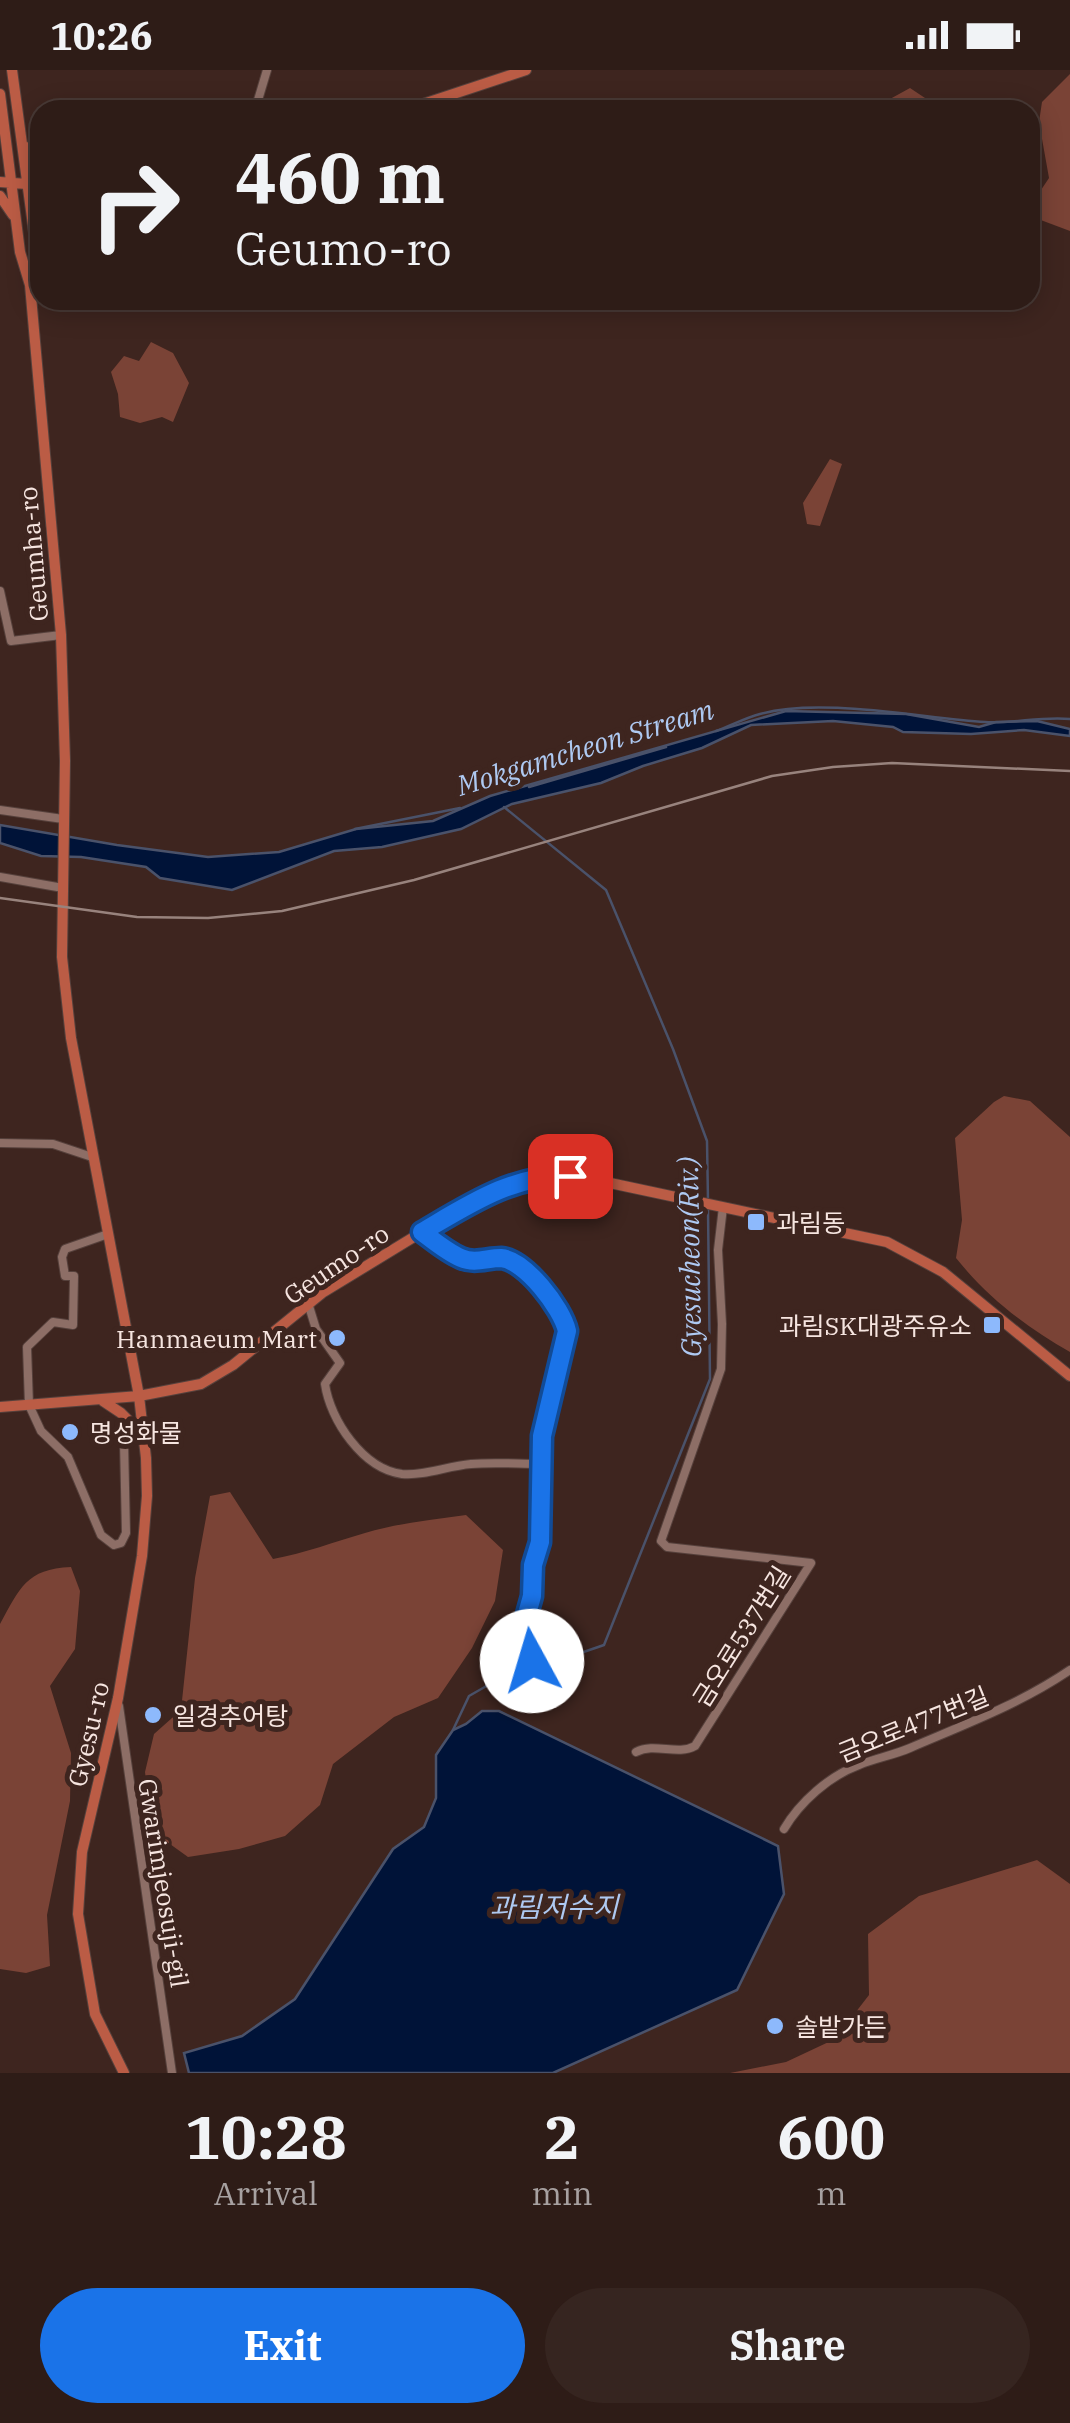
<!DOCTYPE html>
<meta charset="utf-8">
<style>
:root{--surface:#2e1c17;--page:#362520;--text:#f1f3f6;--muted:#a7a1a1;--line:#493a36;--accent:#1a73e8}
body{margin:0;font-family:"IBM Plex Serif","Noto Sans KR",serif;background:var(--page);color:var(--text);height:100vh;display:flex;flex-direction:column;font-size:38px;white-space:nowrap}
*{box-sizing:border-box;margin:0}
p{font-size:32px;color:var(--muted)}
.icon{flex:none;width:55px;height:55px;fill:none;stroke:currentColor;stroke-width:2;stroke-linecap:round;stroke-linejoin:round}
.map{position:relative;height:2003px;overflow:hidden}
.details{display:flex;flex-direction:column;background:var(--surface);flex:1}
.details>*{flex:none}
.hud{position:absolute;left:30px;top:30px;width:1010px;height:210px;border-radius:30px;box-shadow:0 5px 25px #0003,0 0 0 2px var(--line);background:#2e1c17;color:var(--text);overflow:hidden}
.pin{position:absolute;display:grid;place-items:center;width:85px;height:85px;color:#fff;margin:-42px;border-radius:20px;box-shadow:0 5px 15px #0006}
.me{position:absolute;width:110px;margin:-55px;rotate:354deg;stroke-linejoin:round;filter:drop-shadow(0 0 8px #0008)}
.turn{display:flex;align-items:center;gap:35px;height:210px;padding:0 40px;font-size:45px}
.turn .icon{width:130px;height:130px;stroke-width:2.5}
.turn b{display:block;font-size:70px;line-height:85px}
.eta{display:flex;justify-content:space-evenly;align-items:center;height:170px;text-align:center}
.eta b{font-size:60px;font-weight:700;line-height:70px}
.button{display:flex;gap:20px;margin-top:auto;padding:20px 40px}
.button a{flex:1;height:115px;border-radius:60px;background:var(--accent);color:#fff;font-size:40px;font-weight:700;line-height:115px;text-align:center}
.button a+a{background:var(--page);color:var(--text)}
.status{display:flex;justify-content:space-between;align-items:center;height:70px;padding:0 50px;background:var(--surface);direction:ltr}
.status svg{height:28px;fill:currentColor}
.map>svg:first-child{display:block}
.forest{fill:#7a4336}
.water{fill:#001338;stroke:#4a526a;stroke-width:2.5}
.lines{fill:none;stroke-linecap:round;stroke-linejoin:round}
.stream{stroke:#4a526a;stroke-width:2.5}
.minor-casing{stroke:#56413c;stroke-width:10}
.major-casing{stroke:#56413c;stroke-width:12}
.minor{stroke:#8d6e66;stroke-width:8}
.major{stroke:#bb5c45;stroke-width:10}
.rail{stroke:#98837d;stroke-width:2.5}
.route-casing{stroke:#114b97;stroke-width:25}
.route{stroke:#1a73e8;stroke-width:18}
.poi-dot{fill:#8db9fc;stroke:#3e251f;stroke-width:4}
.labels{text-anchor:middle;dominant-baseline:central;stroke-width:10;stroke-linejoin:round;paint-order:stroke}
.street-label{font-size:25px;fill:#f6e5e0;stroke:#3e251f}
.poi-label{font-size:25px;fill:#f6e5e0;stroke:#3e251f;text-anchor:start}
.water-label{font-size:28px;font-style:italic;fill:#aec9f2;stroke:#3e251f}
</style>
<div class="status"><b>10:26</b><svg viewBox="0 0 49 12"><path d="M0 12V9h3v3zM5 12V6h3v6zM10 12V3h3v9zM15 12V0h3v12zM26 1h20v11H26zM47 4h2v5h-2z"/></svg></div>
<div class="map">
<svg width="1070" height="2003" viewBox="0 0 1070 2003">
<rect width="100%" height="100%" fill="#3e251f"/>
<path class="forest" d="M1070 4V161L1038 149 1033 132 1049 108 1039 52 1042 32Z
M910 18 934 34 921 40H870Z
M151 272 173 283 189 313 173 352 162 347 140 353 120 347 118 324 111 302 124 286 139 291Z
M830 389 842 394 820 456 807 454 803 433Z
M1004 1026 1030 1031 1070 1067V1282C1026 1257 988 1228 956 1188L962 1150 955 1068 994 1032Z
M230 1422 273 1489C305 1483 334 1472 365 1463 398 1453 432 1450 466 1445L503 1480 495 1531 472 1578 438 1628 394 1647 333 1694 320 1735 285 1766 239 1779 188 1787 163 1769 149 1734 145 1702 154 1664 181 1640 195 1508 210 1426Z
M71 1497 80 1521 75 1579 50 1616 71 1683 70 1731 47 1845 50 1896 26 1903 0 1899V1554C20 1518 26 1499 71 1497Z
M1037 1790 1070 1814V2003H730L786 1992 835 1969 869 1925 868 1864 919 1826Z"/>
<path class="water" d="M786 641 906 644 979 657 996 652 1037 651 1070 659V666L1024 660 971 664 903 662 893 657 833 651 751 655 702 678 643 696 601 713 512 734 461 759 382 777 334 781 232 820 160 808 146 797 81 787 41 786 0 773V755L117 775 208 787 279 782 356 759 433 751 490 726Z
M482 1641H499L778 1776 784 1824 737 1920 553 2003H189L184 1983 242 1966 295 1929 393 1779 424 1757 436 1728V1685L453 1660 466 1654Z"/>
<g class="lines">
<path class="stream" d="M716 661C730 656 745 648 760 644 820 627 921 648 985 652 1013 654 1041 646 1070 649
M529 717 666 677
M504 737 606 820 673 979 707 1071 708 1131
M355 759 460 738
M453 1660 469 1626 490 1614 604 1575 710 1309 708 1139"/>
<g class="minor-casing">
<path id="minor" d="M255 40 267 0
M0 521 11 571 61 565
M0 740 63 749
M0 807 63 818
M0 1073 53 1074 92 1087
M422 1162 462 1188H502L517 1193 551 1226 566 1254 542 1366 540 1472 533 1495 532 1527 522 1562 532 1591
M108 1164 65 1179 62 1187 65 1206H74L73 1255 53 1252 27 1277 29 1335 41 1361 68 1387 101 1465 114 1475 121 1473 126 1463 124 1372 131 1351
M308 1233 316 1259 340 1293 325 1314C330 1350 363 1399 402 1404 425 1406 447 1396 471 1394 494 1392 518 1394 541 1394
M119 1636 172 2003
M636 1682C655 1672 677 1686 695 1676L811 1493 667 1477 661 1471 721 1299 722 1254 718 1180 723 1137
M784 1759C800 1732 829 1706 859 1695 876 1688 894 1685 910 1678 966 1654 1020 1634 1070 1600"/>
</g>
<g class="major-casing">
<path id="major" d="M12 0 37 185 30 214
M0 24 20 182 30 215 61 565 65 691 62 887 71 968 139 1326 146 1388 147 1426 142 1486 118 1628 82 1782 78 1844 95 1944 124 2003
M405 40 526 0
M26 77 40 96
M0 112 40 115
M0 126 13 145
M103 1331 121 1343 143 1365
M0 1337 139 1326 201 1314 233 1295 322 1223 422 1162 495 1121 554 1105 610 1113 887 1172 943 1202 1070 1306"/>
</g>
<use href="#minor" class="minor"/>
<use href="#major" class="major"/>
<path class="rail" d="M0 828 137 847 208 848 282 841 414 810 772 706 833 697 892 693 1070 701"/>
</g>
<g class="lines">
<g class="route-casing">
<path id="route" d="M532 1591 522 1562 532 1526 533 1495 540 1472 542 1366 567 1261C562 1238 525 1190 501 1188 487 1188 475 1194 461 1188 447 1182 434 1171 422 1162 468 1135 514 1104 570 1106"/>
</g>
<use href="#route" class="route"/>
</g>
<g class="poi-dot">
<rect x="746" y="1142" width="20" height="20" rx="5"/>
<rect x="982" y="1245" width="20" height="20" rx="5"/>
<circle cx="337" cy="1268" r="10"/>
<circle cx="70" cy="1362" r="10"/>
<circle cx="153" cy="1645" r="10"/>
<circle cx="775" cy="1956" r="10"/>
</g>
<g class="labels">
<g class="street-label">
<text transform="translate(33 484) rotate(-95)">Geumha-ro</text>
<text transform="translate(336 1194) rotate(-34)">Geumo-ro</text>
<text transform="translate(741 1566) rotate(-58)">금오로537번길</text>
<text transform="translate(913 1654) rotate(-22)">금오로477번길</text>
<text transform="translate(88 1664) rotate(-77)">Gyesu-ro</text>
<text transform="translate(164 1813) rotate(81)">Gwarimjeosuji-gil</text>
</g>
<g class="poi-label">
<text x="776" y="1152">과림동</text>
<text x="972" y="1255" text-anchor="end">과림SK대광주유소</text>
<text x="317" y="1268" text-anchor="end">Hanmaeum Mart</text>
<text x="90" y="1362">명성화물</text>
<text x="173" y="1645">일경추어탕</text>
<text x="795" y="1956">솔밭가든</text>
</g>
<g class="water-label">
<text transform="translate(585 677) rotate(-17)">Mokgamcheon Stream</text>
<text transform="translate(689 1187) rotate(-91)">Gyesucheon(Riv.)</text>
<text x="554" y="1836">과림저수지</text>
</g>
</g>
</svg>
<div class="pin" style="left:570px;top:1106px;background:#d93025"><svg class="icon" aria-label="arrive" viewBox="0 0 24 24"><path d="M6 21V4h12l-3 4 3 4H6"/></svg></div>
<svg class="me" style="left:532px;top:1591px" viewBox="-20 -20 40 40"><circle r="19" fill="#fff"/><path d="M0-13L10 11 0 6-10 11z" fill="#1a73e8"/></svg>
<div class="hud">
<div class="turn"><svg class="icon" aria-label="right" viewBox="0 0 24 24"><path d="M7 20v-9h11M14 6l5 5-5 5"/></svg><div><b>460 m</b>Geumo-ro</div></div>
</div>
</div>
<section class="details">
<div class="eta">
<div><b>10:28</b><p>Arrival</p></div>
<div><b>2</b><p>min</p></div>
<div><b>600</b><p>m</p></div>
</div>
<div class="button"><a>Exit</a><a>Share</a></div>
</section>
